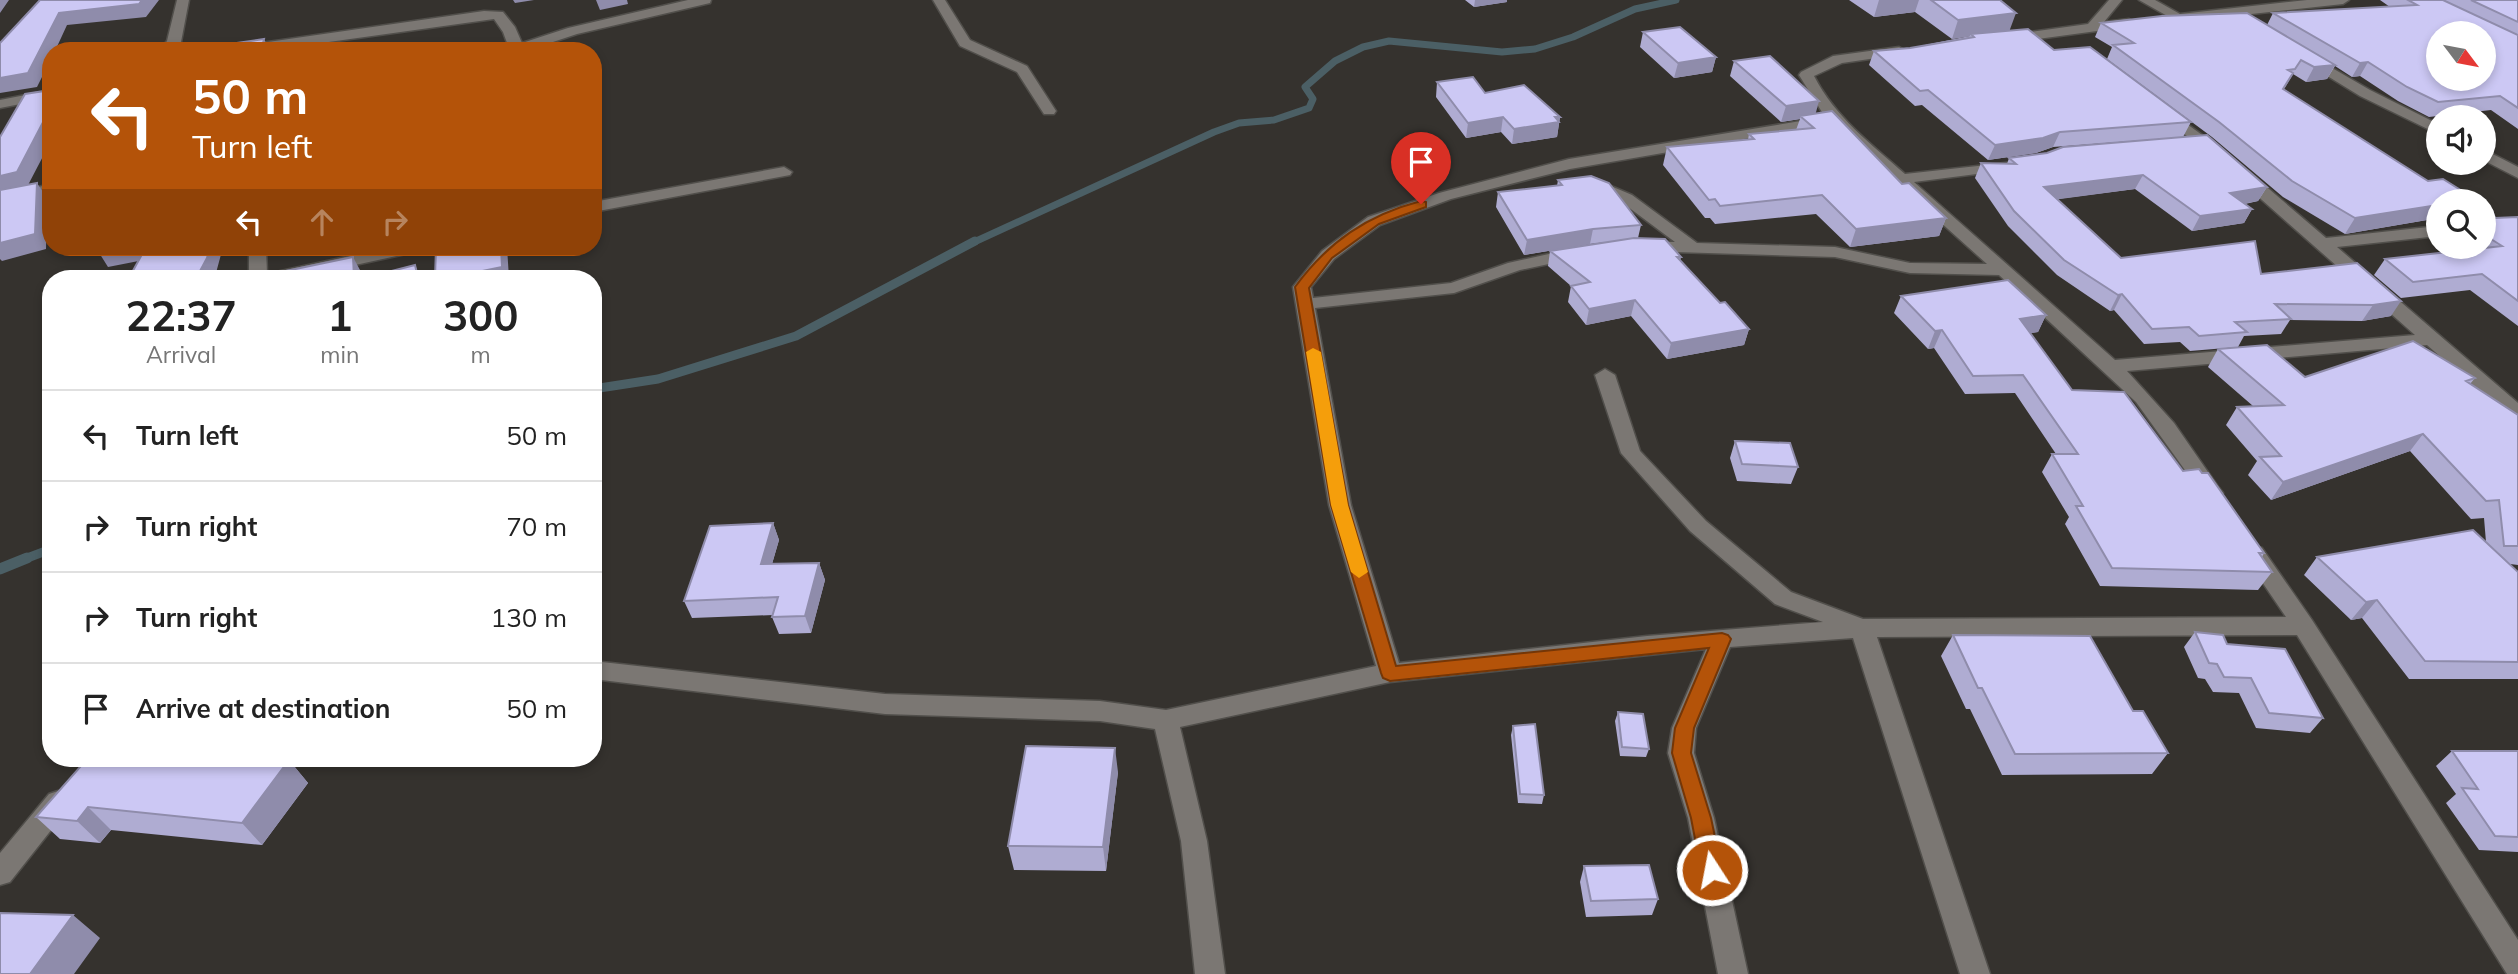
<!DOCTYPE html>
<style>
:root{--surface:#fff;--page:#f6f6f6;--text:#222;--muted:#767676;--line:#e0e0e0}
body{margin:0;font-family:Mulish,sans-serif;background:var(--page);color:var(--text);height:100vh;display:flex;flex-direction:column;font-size:26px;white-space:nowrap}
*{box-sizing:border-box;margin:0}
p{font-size:23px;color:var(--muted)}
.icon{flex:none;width:38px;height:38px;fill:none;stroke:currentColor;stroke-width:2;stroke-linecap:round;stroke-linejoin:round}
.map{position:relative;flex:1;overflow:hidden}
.side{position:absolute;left:42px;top:270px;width:560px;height:497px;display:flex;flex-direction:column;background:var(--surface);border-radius:28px;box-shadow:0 4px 10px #0003}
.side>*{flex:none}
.banner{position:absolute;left:42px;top:42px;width:560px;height:214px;border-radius:28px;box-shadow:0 4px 10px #0003;background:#b45309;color:#fff;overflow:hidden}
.needle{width:46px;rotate:122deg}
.fabs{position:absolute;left:2426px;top:21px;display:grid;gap:14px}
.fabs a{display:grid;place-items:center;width:70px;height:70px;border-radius:50%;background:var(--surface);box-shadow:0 4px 10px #0003;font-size:35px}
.pin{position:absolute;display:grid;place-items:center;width:60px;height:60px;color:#fff;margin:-72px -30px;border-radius:50% 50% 50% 0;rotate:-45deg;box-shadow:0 0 7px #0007}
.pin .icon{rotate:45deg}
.me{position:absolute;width:77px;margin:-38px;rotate:349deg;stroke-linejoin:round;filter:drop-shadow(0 0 5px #0008)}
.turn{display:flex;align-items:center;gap:24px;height:147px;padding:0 35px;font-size:32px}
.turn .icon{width:91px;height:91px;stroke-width:2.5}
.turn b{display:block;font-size:49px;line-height:60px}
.lanes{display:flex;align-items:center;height:66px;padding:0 35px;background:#0003;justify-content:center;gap:35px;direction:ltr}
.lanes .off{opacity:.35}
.eta{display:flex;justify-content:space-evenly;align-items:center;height:119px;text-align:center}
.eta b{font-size:42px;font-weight:700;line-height:49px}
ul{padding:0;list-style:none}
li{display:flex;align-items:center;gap:21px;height:91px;padding:0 35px;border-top:2px solid var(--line)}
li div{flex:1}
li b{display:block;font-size:26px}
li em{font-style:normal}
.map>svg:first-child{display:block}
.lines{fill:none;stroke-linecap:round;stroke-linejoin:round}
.stream-far2{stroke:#4b5f65;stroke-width:7}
.stream-far1{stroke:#4b5f65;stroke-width:9}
.stream{stroke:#4b5f65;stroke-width:11}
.street-casing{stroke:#514f4b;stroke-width:3}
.street{fill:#7b7773;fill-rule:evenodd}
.wall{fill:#afacd2}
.shaded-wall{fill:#8f8cab}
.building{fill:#ccc8f4;stroke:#8f8cab;stroke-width:2;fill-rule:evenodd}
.route{fill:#b45309;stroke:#753606;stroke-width:2}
.slow{fill:#f59e0b}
</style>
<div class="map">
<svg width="2518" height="974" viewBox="0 0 2518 974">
<rect width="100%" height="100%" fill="#35322e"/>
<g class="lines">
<path class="stream-far2" d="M972 243 1214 132 1239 123 1274 120 1309 108 1313 99 1305 87 1335 61 1363 47 1389 41 1502 52 1535 49 1573 37 1635 9 1676 0"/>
<path class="stream-far1" d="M593 389 658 379 796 336 975 241
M22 560 51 549"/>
<path class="stream" d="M0 569 27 558"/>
<g class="street-casing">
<path id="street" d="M177 0H189L181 42 174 51H159L167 41Z
M688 0H711L710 3 577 34 526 51H510L503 32 494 19 264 51H227L234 47 484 11 503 12 515 27 522 43 568 28Z
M933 0H945L970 40 1027 66 1056 111 1054 114H1044L1017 72 960 46Z
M2109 0H2122L2104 22 2129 19 2136 23 2134 26 2008 43 2001 39 2008 35 2088 24Z
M2139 0H2155L2180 14 2307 0H2349L2343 4 2178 22Z
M1899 47 1906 51 1904 54 1842 63 1814 76C1835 117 1871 144 1905 174L2014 162 2016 165 2008 170 1914 182 2115 360 2415 335 2236 177 2234 174 2242 169 2248 171 2326 238 2438 226V236L2337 247 2518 403V420L2511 418 2427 345 2127 371 2174 423 2219 488 2223 493 2219 498 2212 500 2205 498 2136 402 1999 275 1910 273 1835 257 1643 251 1637 250 1634 246 1637 242H1675L1620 201 1584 183 1592 178 1632 195 1697 243 1835 247 1910 263 1987 264 1831 124 1570 169 1451 199 1380 225 1334 259 1311 287 1313 298 1451 283 1508 263 1576 248 1585 253 1582 257 1520 270 1454 293 1315 308 1351 505 1399 663 1647 636 1823 622 1775 604 1690 531 1621 453 1595 375 1605 369 1615 375 1640 451 1706 521 1791 592 1863 619 2286 617 2243 554 2246 548 2254 546 2262 548 2312 620 2518 940V974H2507L2297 635 1877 637 1990 974H1960L1853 638 1730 647 1696 728 1694 753 1714 818 1748 974H1718L1688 818 1668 753 1672 728 1706 649 1390 682 1180 727 1207 841 1225 974H1195L1181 841 1155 729 1100 721 885 714 593 679V661L885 694 1100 701 1166 710 1376 666 1329 505 1293 287 1322 251 1368 217 1439 193 1569 159 1825 117 1799 75 1801 72 1833 56Z
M2308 54 2370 90 2438 124V134L2360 96 2303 61V55Z
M51 90V98L0 108V100Z
M2166 109 2223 150 2226 153 2223 156H2213L2161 116 2159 113 2161 110Z
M2483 149 2518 167V178L2483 160Z
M784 167 792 172 790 175 593 212V202Z
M51 184V194L0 206V196Z
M249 247H266L267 274 392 247H424L415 252 295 278H249Z
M58 791 67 794 71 802 67 810 10 882 0 885V853L49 794Z"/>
</g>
<use href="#street" class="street"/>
</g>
<path class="wall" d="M1465 0H1507V2L1474 7Z
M1849 0H2000L2010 31 2054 50 2191 122 2183 137 2053 147 2036 153 1988 160 1922 105 1915 106 1869 65 1874 51 1910 48 1970 36 1952 39 1915 12 1874 17Z
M2380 0H2518V129L2491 110 2429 117 2398 101 2360 76 2352 77 2335 66 2327 79 2306 82 2293 74 2284 89 2438 201V223L2427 220 2345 234 2283 197 2212 137 2107 59 2112 47 2095 37 2101 23 2267 25 2273 13 2390 7Z
M1643 32 1716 57 1712 72 1674 78 1640 47Z
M1734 61 1816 114 1902 184 1946 218 1939 236 1850 247 1816 214 1715 224 1710 218H1705L1663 165 1667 147 1748 140 1749 134 1796 130 1800 119 1781 122 1730 76Z
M1437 82 1485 93 1560 117 1557 137 1512 144 1501 132 1466 138 1436 97Z
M2009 158 2267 187 2258 201 2245 204 2252 209 2244 223 2192 231 2135 189 2057 199 2121 258 2261 274 2357 263 2391 316 2362 321 2290 320 2281 334 2244 336 2238 347 2190 351 2180 342 2144 344 2114 310 2110 311 2057 275 2008 226 1975 178 1981 163 2007 164Z
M1558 180 1641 225 1638 238 1681 257 1680 261 1720 303 1749 329 1744 345 1667 359 1631 316 1586 325 1568 302 1571 286 1548 266 1550 251 1606 242 1590 244 1524 255 1496 207 1498 192 1557 186Z
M2483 204 2495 218 2518 217V326L2470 290 2401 298 2374 275 2385 259 2471 249 2467 247H2483Z
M1901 296 2046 315 2038 332 2030 333 2072 390 2183 471 2264 553 2262 557 2272 572 2258 590 2100 586 2065 524 2069 517 2042 472 2052 454H2056L2015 393 1965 394 1934 348 1928 349 1894 313Z
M2218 349 2305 377 2475 378 2470 384 2518 415V565L2510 564 2518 572V679H2409L2362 618 2351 620 2304 575 2317 557 2486 542 2484 518 2471 519 2410 451 2271 500 2248 475 2257 461 2226 425 2237 407 2253 406 2208 367Z
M1735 441 1798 467 1791 484 1737 481 1730 458Z
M773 523 779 540 772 564 819 563 825 580 811 633 779 634 772 617 773 615 692 618 684 601Z
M2195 632 2227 644 2323 718 2310 733 2256 728 2239 693 2213 692 2205 679 2198 678 2184 647Z
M1953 635 2133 711 2168 753 2152 774 2002 775 1970 709H1966L1941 656Z
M1618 712 1649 749 1646 757 1620 756 1615 721Z
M1513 726 1544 795 1542 804 1518 803 1511 735Z
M2452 751H2518V852L2479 850 2446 803 2456 794 2436 766Z
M289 760 308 783 262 845 111 830 100 843 60 839 36 817Z
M1118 772 1106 871 1014 870 1008 846Z
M1584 866 1658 899 1652 915 1586 917 1580 882Z"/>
<path class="shaded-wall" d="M0 0H9L0 13Z
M142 0H159L146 17 67 25 55 51H51V59L37 87 0 93V78L59 13Z
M513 0H534L515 3Z
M596 0H627L628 4 600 10Z
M1475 0H1507V2L1474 7Z
M1879 0H1919L1915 12 1874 17Z
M2016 13 2009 32 1971 34 1970 36 1952 39 1958 20Z
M264 39 270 51H261Z
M1716 57 1712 72 1674 78 1678 63Z
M2368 62 2360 76 2352 77 2360 63Z
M2335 65 2327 79 2306 82 2314 67Z
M1819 101 1815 116H1800V119L1781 122 1786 106Z
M51 107V141L27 187 0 194V176Z
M1503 117 1501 132 1466 138 1468 123Z
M1555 117H1560L1557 137 1512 144 1514 129Z
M2060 132 2053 147 2036 153 1988 160 1995 145Z
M2143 175 2135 189 2038 202 2044 187Z
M37 183 47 198 46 249 2 261 0 259V243Z
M2267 187 2258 201 2222 208 2230 193Z
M2438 205 2427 220 2345 234 2355 218Z
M2252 209 2244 223 2192 231 2200 216Z
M1946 218 1939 236 1850 247 1856 229Z
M1593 229 1590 244 1524 255 1527 240Z
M120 247H153L159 257 108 267 98 251Z
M210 247H223L216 273 214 278H203L200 271Z
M501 247H507L509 278H448Z
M353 257 360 270V278H354Z
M415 265 421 278H418Z
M2122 294 2114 310 2110 311 2118 295Z
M1635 300 1631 316 1586 325 1589 309Z
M2401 301 2391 316 2362 321 2373 305Z
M2046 315 2038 332 2011 336 2020 319Z
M1749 329 1744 345 1667 359 1671 343Z
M1942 330 1934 348 1928 349 1935 331Z
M2423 434 2410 451 2271 500 2283 482Z
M773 523 779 540 767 581 761 564Z
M819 563 825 580 811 633 805 616Z
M2377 600 2362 618 2351 620 2366 602Z
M1115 748 1118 772 1106 871 1103 847Z
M289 760 308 783 262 845 242 823Z
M88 807 111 830 100 843 77 821Z
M73 915 100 938 74 974H30Z"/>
<path class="building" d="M40 0H142L139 4 59 13 28 73 0 78V43Z
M1931 0H2000L2016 13 1958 20Z
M2408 0H2443L2518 35V108L2500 96 2438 102 2407 87 2368 62 2360 63 2273 13 2417 5ZM2438 33H2483V79H2438Z
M2471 0H2518V22Z
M2247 13 2335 65 2314 67 2301 60 2295 69 2288 70 2293 73 2283 89 2428 181 2443 179 2478 201H2438V205L2355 218 2292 181 2219 122 2113 45 2134 43 2101 23 2162 16Z
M1680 27 1716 57 1678 63 1643 32Z
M2028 29 2054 50 2090 47 2191 122 2060 132 2043 138 1995 145 1928 90 1920 91 1874 51 1910 48 1974 37 1971 34Z
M264 39 261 51H217L221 50 223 45Z
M1770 56 1819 101 1786 106 1734 61Z
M1473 77 1485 93 1524 85 1560 117H1555L1559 122 1514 129 1503 117 1468 123 1437 82Z
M51 90V107L17 172 0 176V137L25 94Z
M1832 111 1902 184 1909 183 1946 218 1856 229 1822 195 1720 206 1715 199 1709 200 1667 147 1754 139 1749 134 1814 128 1800 116Z
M2207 135 2267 187 2230 193 2252 209 2200 216 2143 175 2044 187 2121 258 2255 241 2261 274 2357 263 2401 301 2373 305 2275 304 2291 319 2235 322 2247 332 2199 336 2189 327 2152 329 2122 294 2118 295 2064 260 2014 211 1981 163 2016 164 2009 158 2047 153 2063 147Z
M1591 176 1609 183 1641 225 1593 229 1527 240 1498 192 1562 185 1558 180Z
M37 183 35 234 0 243V190Z
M2483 204 2492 210 2495 218 2518 217V301L2482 274 2413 282 2385 259 2502 246 2483 234Z
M1634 238 1665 239 1681 257H1677L1720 303 1725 302 1749 329 1671 343 1635 300 1589 309 1571 286 1590 282 1550 251Z
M99 247H120L98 251Z
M146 247H210L207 258 200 271 203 278H129Z
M436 247H501L502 267 448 278H435Z
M353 257 354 278H261L262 276Z
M415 265 418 278H368V277Z
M2008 280 2046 315 2020 319 2072 390 2124 392 2183 471 2199 469 2202 473H2208L2264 553H2259L2272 572 2112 568 2076 506H2083L2052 454H2078L2023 375 1973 376 1942 330 1935 331 1901 296Z
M2413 341 2475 378 2466 381 2518 415V546H2504L2499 500 2486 501 2423 434 2283 482 2260 457 2281 456 2237 407 2284 405 2218 349 2267 345 2305 377Z
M1735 441 1790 443 1798 467 1742 464Z
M773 523 761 564 819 563 805 616 772 617 778 597 684 601 710 526Z
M2473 530 2518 572V662L2425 661 2377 600 2366 602 2317 557Z
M2195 632 2223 635 2227 644 2285 649 2323 718 2269 713 2251 678 2224 677 2217 664 2209 663Z
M1953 635 2090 636 2133 711H2143L2168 753 2015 754 1982 688H1978Z
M1618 712 1643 714 1649 749 1622 747Z
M1535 724 1544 795 1520 794 1513 726Z
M1026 746 1115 748 1103 847 1008 846Z
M2452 751H2518V837L2495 836 2462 788 2478 789Z
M88 758H262L289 760 242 823 88 807 77 821 36 817Z
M1649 865 1658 899 1591 901 1584 866Z
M0 913 73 915 30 974H0Z"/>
<path class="route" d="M1421 201 1426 202V207L1379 224 1332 258 1309 288 1348 505 1396 666 1722 633 1728 635 1731 639 1694 728 1691 753 1711 818 1722 870 1719 877 1712 879 1705 877 1701 870 1691 818 1672 753 1675 728 1709 648 1390 681 1383 678 1381 673 1331 505 1295 287C1328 242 1367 215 1421 201Z"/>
<path class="slow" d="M1313 348 1321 352 1348 505 1368 572 1359 578 1351 572 1331 505 1306 352Z"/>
</svg>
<div class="fabs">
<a><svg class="needle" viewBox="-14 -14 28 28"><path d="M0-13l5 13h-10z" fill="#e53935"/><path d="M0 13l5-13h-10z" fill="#767676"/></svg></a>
<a><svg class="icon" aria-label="sound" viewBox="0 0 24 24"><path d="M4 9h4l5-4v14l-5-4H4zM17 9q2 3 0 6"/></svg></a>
<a><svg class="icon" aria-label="search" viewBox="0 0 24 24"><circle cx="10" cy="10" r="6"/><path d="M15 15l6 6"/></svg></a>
</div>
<div class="pin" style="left:1421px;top:204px;background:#d93025"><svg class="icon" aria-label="arrive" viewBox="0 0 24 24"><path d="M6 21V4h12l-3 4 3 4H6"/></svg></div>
<svg class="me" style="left:1712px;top:870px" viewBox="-20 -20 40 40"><circle r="17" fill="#b45309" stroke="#fff" stroke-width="3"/><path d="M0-11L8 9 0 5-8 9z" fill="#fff"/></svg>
<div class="banner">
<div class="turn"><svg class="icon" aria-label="left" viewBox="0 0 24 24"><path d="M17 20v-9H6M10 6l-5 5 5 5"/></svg><div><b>50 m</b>Turn left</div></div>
<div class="lanes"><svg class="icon" aria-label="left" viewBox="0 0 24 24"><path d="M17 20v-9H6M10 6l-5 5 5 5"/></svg><svg class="icon off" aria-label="ahead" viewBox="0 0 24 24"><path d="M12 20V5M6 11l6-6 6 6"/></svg><svg class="icon off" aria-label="right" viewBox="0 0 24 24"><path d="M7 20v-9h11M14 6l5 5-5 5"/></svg></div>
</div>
<section class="side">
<div class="eta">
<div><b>22:37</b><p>Arrival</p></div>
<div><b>1</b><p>min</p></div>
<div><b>300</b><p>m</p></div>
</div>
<ul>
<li><svg class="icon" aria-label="left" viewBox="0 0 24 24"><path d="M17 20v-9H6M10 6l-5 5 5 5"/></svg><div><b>Turn left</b></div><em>50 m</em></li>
<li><svg class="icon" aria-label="right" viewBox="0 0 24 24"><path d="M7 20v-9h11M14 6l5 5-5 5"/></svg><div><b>Turn right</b></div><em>70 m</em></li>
<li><svg class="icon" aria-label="right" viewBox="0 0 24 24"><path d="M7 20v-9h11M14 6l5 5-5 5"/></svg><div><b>Turn right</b></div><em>130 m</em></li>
<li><svg class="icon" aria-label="arrive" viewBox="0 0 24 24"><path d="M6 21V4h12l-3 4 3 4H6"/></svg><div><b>Arrive at destination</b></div><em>50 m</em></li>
</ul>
</section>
</div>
